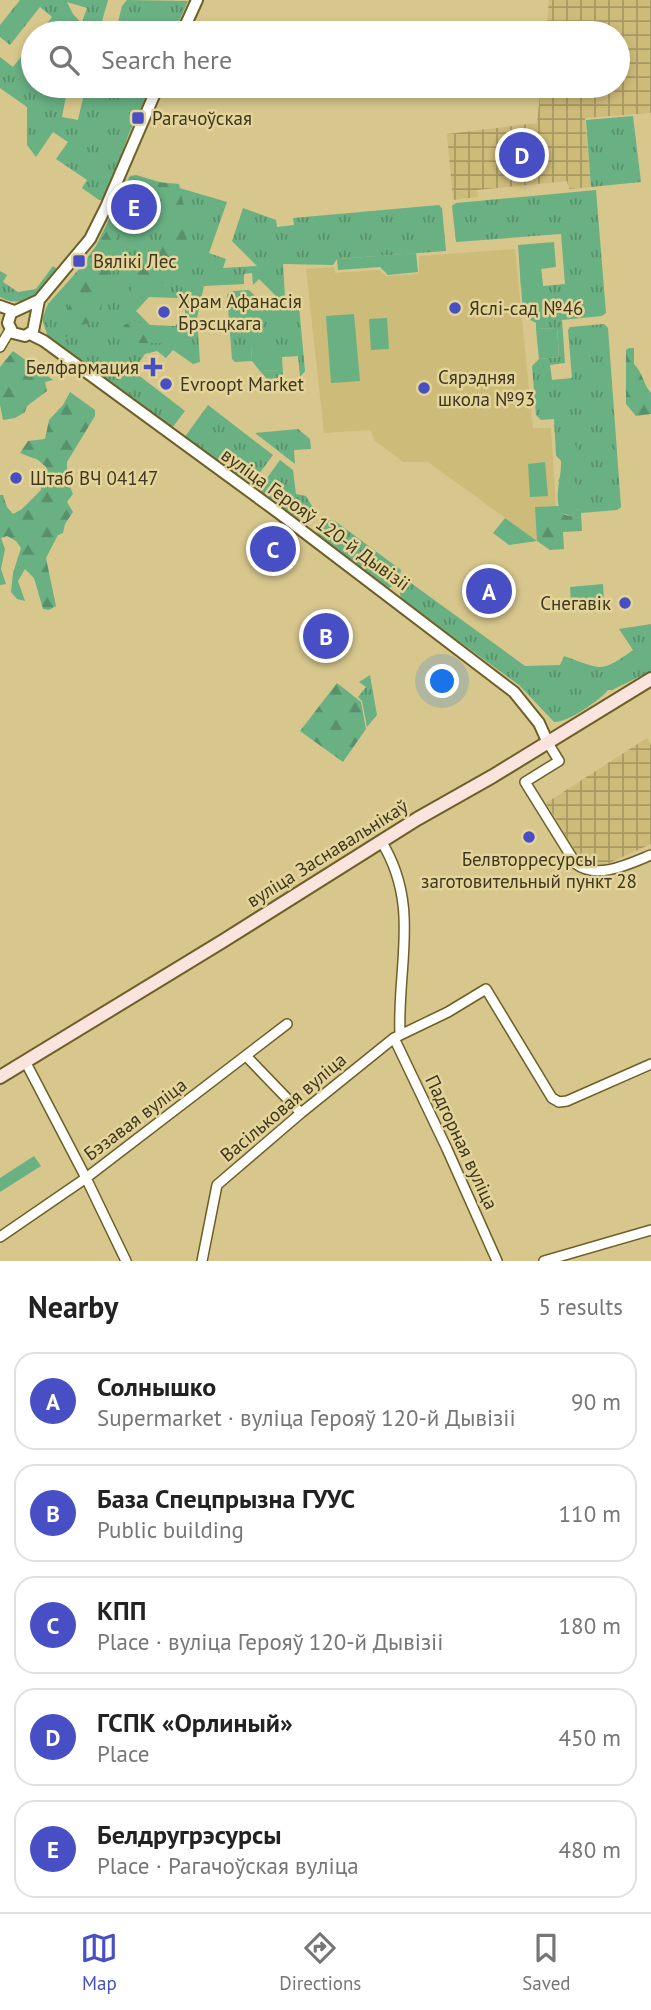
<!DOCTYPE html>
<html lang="en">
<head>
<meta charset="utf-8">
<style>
	body { margin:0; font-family:"PT Sans",sans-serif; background:#f2f2f2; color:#222 }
	.you { position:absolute; left:443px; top:682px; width:24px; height:24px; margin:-18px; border:5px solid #fff; border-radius:50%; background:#1a73e8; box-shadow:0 0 0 10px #1a73e833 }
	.badge { display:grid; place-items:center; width:46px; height:46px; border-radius:50%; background:#484fc5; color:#fff; font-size:23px; font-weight:700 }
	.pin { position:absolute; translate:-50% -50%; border:4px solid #fff; box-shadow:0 2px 7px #0006 }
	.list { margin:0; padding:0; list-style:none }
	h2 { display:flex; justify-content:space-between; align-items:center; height:91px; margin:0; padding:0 28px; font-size:30px }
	h2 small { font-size:23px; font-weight:400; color:#767676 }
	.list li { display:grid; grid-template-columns:46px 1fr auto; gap:21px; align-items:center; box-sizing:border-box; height:98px; margin:0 14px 14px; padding:0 14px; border:2px solid #e0e0e0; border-radius:21px }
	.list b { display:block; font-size:26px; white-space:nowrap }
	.list p { margin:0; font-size:23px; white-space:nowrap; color:#767676 }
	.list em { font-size:23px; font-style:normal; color:#767676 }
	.icon { flex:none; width:38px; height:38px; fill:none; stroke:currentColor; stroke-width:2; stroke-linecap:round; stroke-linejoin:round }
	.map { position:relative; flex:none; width:651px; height:1261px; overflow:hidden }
	.search { position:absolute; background:#fff; box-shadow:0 4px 10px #0003; left:21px; right:21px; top:21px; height:77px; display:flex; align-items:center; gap:18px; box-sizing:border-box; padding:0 24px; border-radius:38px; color:#767676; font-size:26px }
	.sheet { height:651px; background:#fff }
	nav { display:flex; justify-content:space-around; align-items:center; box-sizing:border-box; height:98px; border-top:2px solid #e0e0e0; background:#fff; font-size:19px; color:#767676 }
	nav a { display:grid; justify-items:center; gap:4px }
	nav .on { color:#484fc5 }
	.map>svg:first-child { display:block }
	.built { fill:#cdbb79 }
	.industrial { fill:url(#industrial-grid) }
	.grass { fill:url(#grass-tufts); fill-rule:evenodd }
	.forest { fill:url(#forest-firs) }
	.park { fill:#69b083 }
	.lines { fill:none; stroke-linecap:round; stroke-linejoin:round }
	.minor-casing { stroke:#6e5f27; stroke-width:12 }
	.tertiary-casing { stroke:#6e5f27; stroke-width:14 }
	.secondary-casing { stroke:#6e5f27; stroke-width:16 }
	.minor { stroke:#fff; stroke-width:9 }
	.tertiary { stroke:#fff; stroke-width:10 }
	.secondary { stroke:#fce4de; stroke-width:12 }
	.poi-dot { fill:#484fc5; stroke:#e4d49a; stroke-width:2.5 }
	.labels { text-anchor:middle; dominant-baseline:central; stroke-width:5; stroke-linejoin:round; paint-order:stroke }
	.poi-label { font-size:19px; fill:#3e3820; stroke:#e4d49a; text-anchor:start }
	.street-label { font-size:19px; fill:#3e3820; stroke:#e4d49a }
</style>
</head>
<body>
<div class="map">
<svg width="651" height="1261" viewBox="0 0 651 1261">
	<defs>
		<pattern id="industrial-grid" width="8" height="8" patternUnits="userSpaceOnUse" patternTransform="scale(1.75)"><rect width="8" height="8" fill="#cdbb79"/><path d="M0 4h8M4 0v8" fill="none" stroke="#a89963"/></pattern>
		<pattern id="grass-tufts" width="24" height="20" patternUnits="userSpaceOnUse" patternTransform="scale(1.75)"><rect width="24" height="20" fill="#69b083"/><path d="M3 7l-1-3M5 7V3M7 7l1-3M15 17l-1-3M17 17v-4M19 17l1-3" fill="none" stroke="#58906b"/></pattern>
		<pattern id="forest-firs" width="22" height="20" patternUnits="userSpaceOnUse" patternTransform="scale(1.75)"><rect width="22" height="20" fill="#69b083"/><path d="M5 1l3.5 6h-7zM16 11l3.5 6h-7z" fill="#58906b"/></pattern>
	</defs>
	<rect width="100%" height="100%" fill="#d7c78d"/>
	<path class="built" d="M515 249 533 428H551L558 539 537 541 428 462H403L374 440 371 430 324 433 306 269 334 267 335 273 379 270 386 276 419 274V256Z"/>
	<path class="industrial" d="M549 0H651V113L585 118 591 187 569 189 567 181 477 190 478 197 453 200 447 134 537 123 541 86H618V33H546Z
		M647 738 651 745V844L600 867 583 863 546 803Z"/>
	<path class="grass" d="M20 0H108L101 25 116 30 122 6 127 0 188 1 174 33H95L82 22 87 8 67 2 73 14 91 33H40L52 17 40 7 10 45 0 37V25Z
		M33 42V86H71L67 91 62 117 78 120 83 98 92 86 146 87 147 95 128 136 105 200H99L82 188 87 180 56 159 68 142 53 132 36 157 27 145V107L0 88V57L13 67Z
		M633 116 641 182 591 187 586 120Z
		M136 175 227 202 209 253 226 259 223 268 257 266 232 241 243 208 276 220 277 227 294 225 293 218 439 205 442 208 446 251 337 259 333 265 283 264 285 297 278 298 259 279 253 285 252 273 244 274V284L204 286 197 318 200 362 193 364 173 350 166 358 157 351 145 354 133 371 185 411 169 432 48 337 42 319 48 304 81 267 96 246 130 176ZM149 297 178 298 185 309V316L175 326 150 325 136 311Z
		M596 190 606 313 602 316 562 320 565 363 550 365 552 380 572 378 568 330 570 327 604 324 608 328 621 507 617 510 581 513 578 509 560 511 558 506 579 504 558 481 572 460 558 458 556 455 554 419 541 420 536 415 532 366 539 359 559 357 557 328 536 329V323L523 316 520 270 541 268 543 286 565 284 561 234 456 242 452 206 456 203Z
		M53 266 59 270C43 287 26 312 0 297V271L7 275 3 282 18 292 36 289Z
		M249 290 268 308 299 306 305 371 300 377 298 356 282 357 283 374 281 378 267 379 260 371 280 370 251 346 252 361 235 362 232 359 227 295 231 291Z
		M208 405 273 455 250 486 184 438Z
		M298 429 310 439 311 449 294 450 295 464 255 433Z
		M280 460 293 470 296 494 306 496 315 511 308 525 257 492Z
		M326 520 335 521 401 570C400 579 394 587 386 589L317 539V533Z
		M407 583H411L525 666 560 665 564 656C601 669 600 674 633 650L619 629 651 624V671L612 690H608C599 701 567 723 554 722L519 685 401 599 400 593Z
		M370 675 377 715 367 727 362 701 358 697 366 687 359 682Z"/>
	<path class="forest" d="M132 176 134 192 120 216 99 320 78 326 75 336 60 337 62 322 69 307 73 281 106 232Z
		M156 182 179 184C188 224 196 252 163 283H150L144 299 128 306 139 248 171 245 170 218Z
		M136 320 149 329 163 333 166 343H121L124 325Z
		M629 348H634V364C643 373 643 384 651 393V414L636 416 626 404V350Z
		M13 351 53 380 45 382 47 391 27 406 25 412 15 418 3 420 0 405V367Z
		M70 392 95 410V416L67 462V479L73 494 67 502 73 512 65 524 63 533 58 535 46 558 56 606 49 610 43 609 34 578 25 569 18 581 25 601 17 599 11 592 13 573 21 548 16 541 7 536 1 538 5 549 1 569 6 584 0 585V495H3L7 507 13 514 22 509 41 490 40 478 47 472 46 467 38 460 20 453 28 441 45 439 49 420 63 405Z
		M558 506C560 513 565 517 573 515L578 509 581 513 582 531 563 532 564 549 550 550 537 541 535 507Z
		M337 683 361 702 366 729 343 762 300 731Z"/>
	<path class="park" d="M554 242 556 267 541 269 543 286 521 288 518 245Z
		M416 253 418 272 388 275 380 267 338 270 337 259Z
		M354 314 360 381 331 383 326 316Z
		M387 318 389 349 371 350 369 319Z
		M557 328 559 357 539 359 536 329Z
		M278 344 280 370 260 371 252 361 251 346Z
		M565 439 575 444 577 450C576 454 573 457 572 461 568 477 592 503 571 516L561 513C553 495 562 478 561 461 553 453 554 443 565 439Z
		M545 462 548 496 530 497 528 464Z
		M505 518 537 541 509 545 493 533Z
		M603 584 604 601 571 603 570 587Z
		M34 1156 41 1166 0 1192V1178Z"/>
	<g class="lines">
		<defs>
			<path id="minor" d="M0 347 10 330
				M548 743 559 761 525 782 576 864C597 880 629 864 651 855
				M381 841C421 905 397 965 400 1034
				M394 1038 447 1149 497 1261
				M247 1057 301 1113
				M25 1061 86 1178 126 1261
				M0 1237 86 1178 287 1024
				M202 1261 217 1185 301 1113 394 1038 448 1012 486 989 552 1098 559 1102 567 1101 651 1064
				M544 1261 651 1230"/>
			<path id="tertiary" d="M182 33 197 0
				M39 300 33 331 25 336 13 333 8 323 11 313 39 300 90 239 106 207 158 86
				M0 306 14 311
				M30 334 44 341 279 513 514 692 539 723 548 743"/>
			<path id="secondary" d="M0 1077 223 941 417 819 493 776 651 679"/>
		</defs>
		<use href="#minor" class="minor-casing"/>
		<use href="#tertiary" class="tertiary-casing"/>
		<use href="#secondary" class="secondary-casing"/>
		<use href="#minor" class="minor"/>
		<use href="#tertiary" class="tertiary"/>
		<use href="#secondary" class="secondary"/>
	</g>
	<g class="poi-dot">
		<rect x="131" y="111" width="14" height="14" rx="3.5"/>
		<rect x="72" y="254" width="14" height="14" rx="3.5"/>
		<circle cx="455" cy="308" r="7"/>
		<circle cx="164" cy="312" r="7"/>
		<path d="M149.5 356.5h7v7h7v7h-7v7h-7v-7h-7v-7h7z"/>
		<circle cx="166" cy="384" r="7"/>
		<circle cx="424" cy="388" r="7"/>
		<circle cx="16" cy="478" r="7"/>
		<circle cx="625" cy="603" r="7"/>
		<circle cx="529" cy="837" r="7"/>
	</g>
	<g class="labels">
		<g class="poi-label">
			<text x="152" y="118">Рагачоўская</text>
			<text x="93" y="261">Вялікі Лес</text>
			<text x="178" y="301">Храм Афанасія<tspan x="178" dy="22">Брэсцкага</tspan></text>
			<text x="469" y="308">Яслі-сад №46</text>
			<text x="139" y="367" text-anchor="end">Белфармация</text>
			<text x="438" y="377">Сярэдняя<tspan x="438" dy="22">школа №93</tspan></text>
			<text x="180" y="384">Evroopt Market</text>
			<text x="30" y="478">Штаб ВЧ 04147</text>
			<text x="611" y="603" text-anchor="end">Снегавік</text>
			<text x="529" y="859" text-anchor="middle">Белвторресурсы<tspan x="529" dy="22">заготовительный пункт 28</tspan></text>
		</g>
		<g class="street-label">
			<text transform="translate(316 519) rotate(36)">вуліца Герояў 120-й Дывізіі</text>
			<text transform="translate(327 853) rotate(-32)">вуліца Заснавальнікаў</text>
			<text transform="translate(283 1107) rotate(-40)">Васільковая вуліца</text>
			<text transform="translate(135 1119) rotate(-37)">Бэзавая вуліца</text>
			<text transform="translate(462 1142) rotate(65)">Падгорная вуліца</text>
		</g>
	</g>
</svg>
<div class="you"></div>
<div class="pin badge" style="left:489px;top:591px">A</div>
<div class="pin badge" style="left:326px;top:636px">B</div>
<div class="pin badge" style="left:273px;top:549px">C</div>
<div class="pin badge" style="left:522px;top:155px">D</div>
<div class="pin badge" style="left:134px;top:207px">E</div>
<div class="search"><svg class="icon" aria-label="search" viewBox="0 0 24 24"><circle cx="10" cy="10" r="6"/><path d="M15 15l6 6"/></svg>Search here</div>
</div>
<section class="sheet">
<h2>Nearby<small>5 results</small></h2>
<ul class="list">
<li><span class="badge">A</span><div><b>Солнышко</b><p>Supermarket · вуліца Герояў 120-й Дывізіі</p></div><em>90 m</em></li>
<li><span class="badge">B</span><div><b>База Спецпрызна ГУУС</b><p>Public building</p></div><em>110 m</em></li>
<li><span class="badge">C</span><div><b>КПП</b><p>Place · вуліца Герояў 120-й Дывізіі</p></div><em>180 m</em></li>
<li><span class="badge">D</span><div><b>ГСПК «Орлиный»</b><p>Place</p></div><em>450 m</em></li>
<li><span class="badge">E</span><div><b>Белдругрэсурсы</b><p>Place · Рагачоўская вуліца</p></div><em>480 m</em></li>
</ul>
</section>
<nav>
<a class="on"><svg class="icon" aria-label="map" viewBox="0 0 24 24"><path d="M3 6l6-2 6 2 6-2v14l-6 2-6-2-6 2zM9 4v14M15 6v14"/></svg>Map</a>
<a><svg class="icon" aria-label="directions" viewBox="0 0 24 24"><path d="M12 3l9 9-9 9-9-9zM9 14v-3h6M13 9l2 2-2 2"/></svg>Directions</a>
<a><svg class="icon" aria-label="saved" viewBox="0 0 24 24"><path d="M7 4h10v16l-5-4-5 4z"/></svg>Saved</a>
</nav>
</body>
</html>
